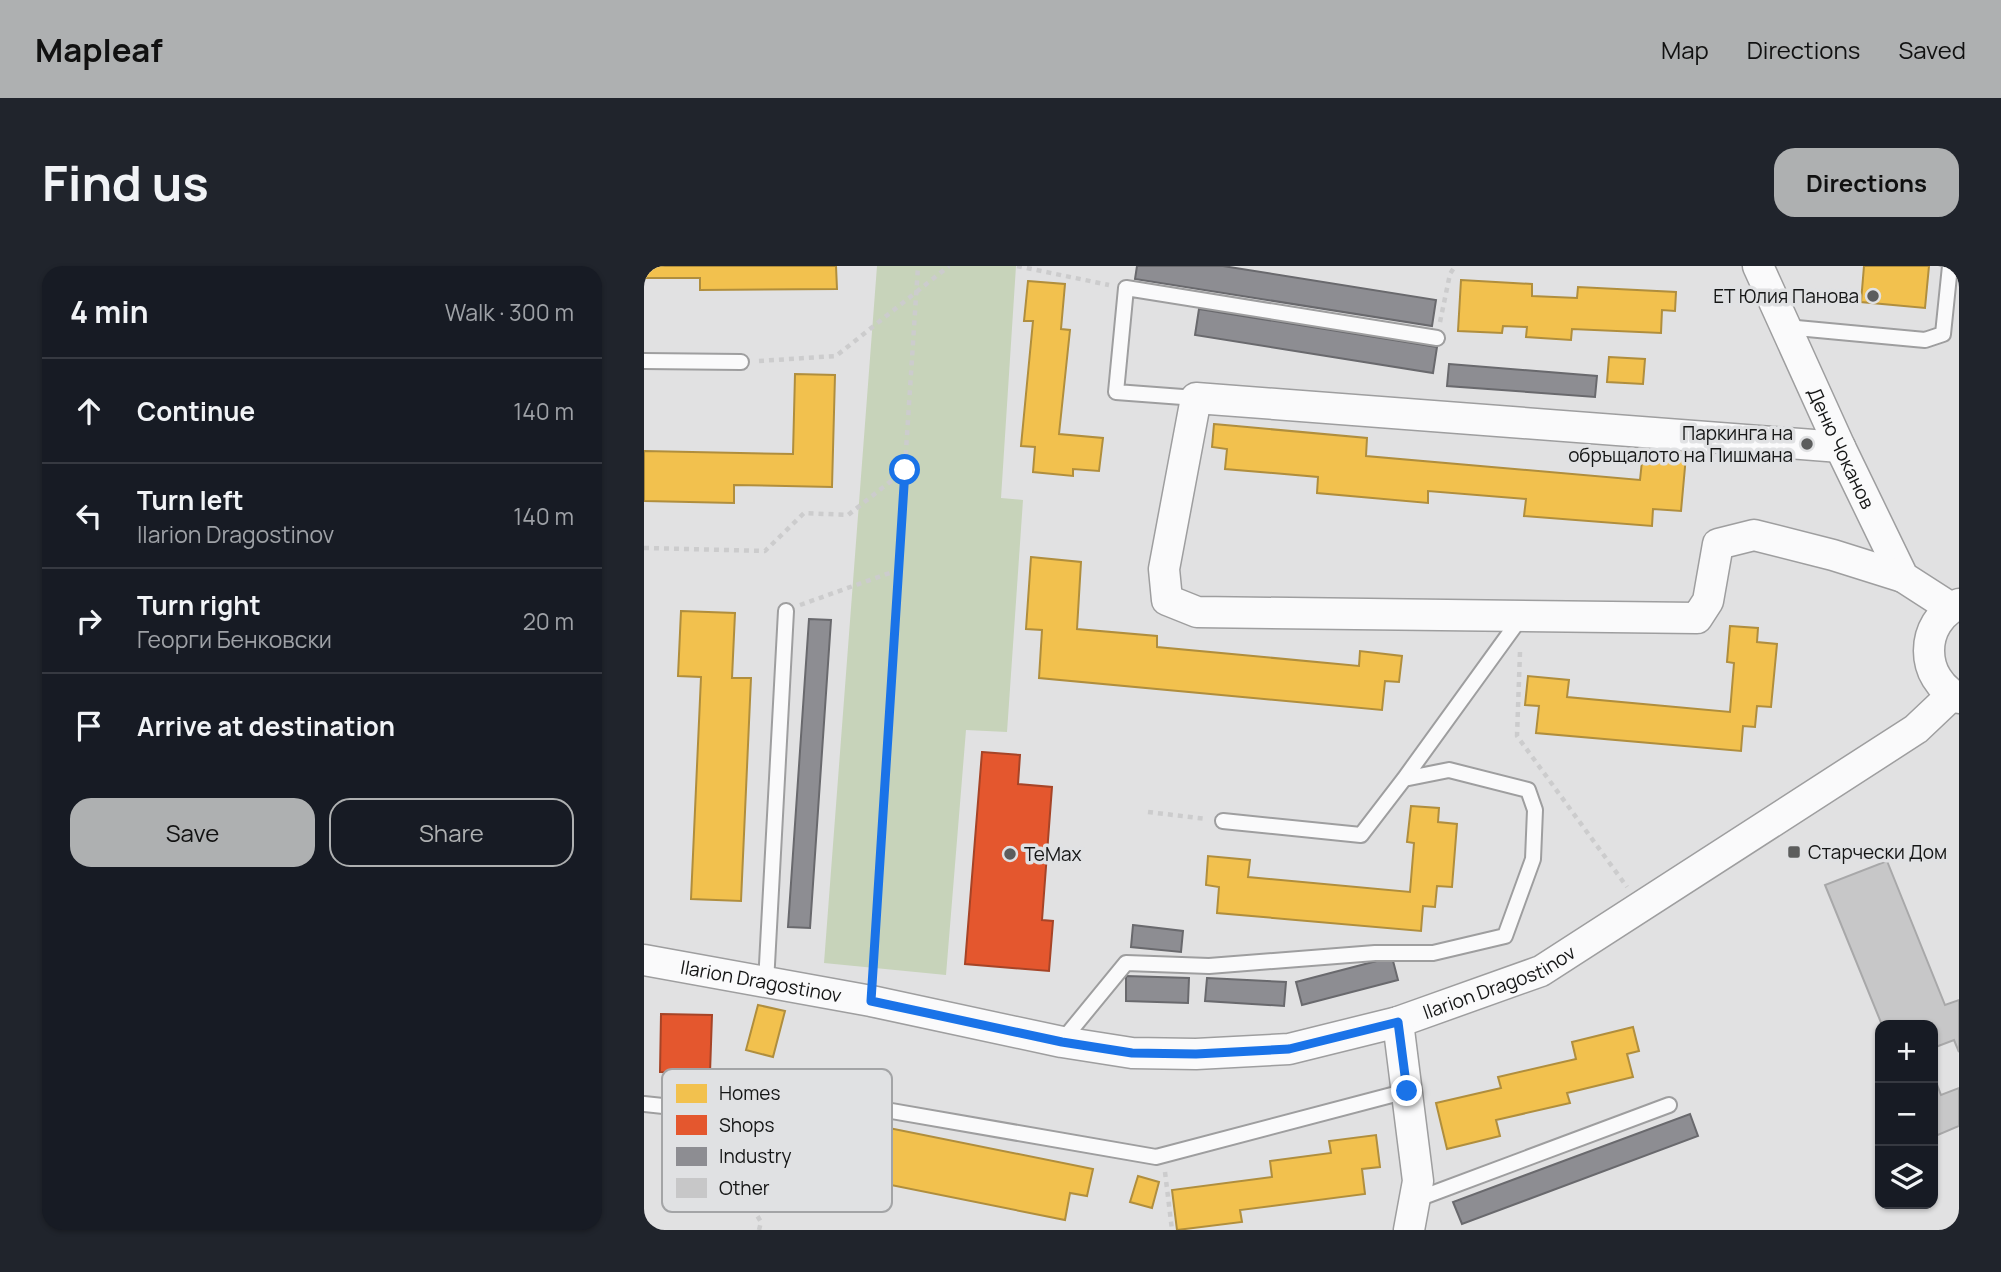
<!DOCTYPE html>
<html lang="en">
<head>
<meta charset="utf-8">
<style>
	body { margin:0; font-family:Manrope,sans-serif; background:#20242c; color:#f1f3f6 }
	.controls { position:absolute; right:21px; bottom:21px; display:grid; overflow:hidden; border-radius:14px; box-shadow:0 2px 5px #0004 }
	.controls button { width:63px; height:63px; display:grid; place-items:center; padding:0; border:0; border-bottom:2px solid #363941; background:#171b24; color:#f1f3f6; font:35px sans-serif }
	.stop { position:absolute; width:21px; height:21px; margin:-16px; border:5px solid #1a73e8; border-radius:50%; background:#fff }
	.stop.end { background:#1a73e8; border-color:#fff; box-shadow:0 2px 7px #0008 }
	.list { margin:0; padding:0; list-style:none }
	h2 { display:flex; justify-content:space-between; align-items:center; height:91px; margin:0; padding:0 28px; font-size:30px }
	h2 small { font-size:23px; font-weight:400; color:#9ea1a6 }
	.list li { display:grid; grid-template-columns:46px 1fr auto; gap:21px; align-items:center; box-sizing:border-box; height:105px; padding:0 28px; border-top:2px solid #363941 }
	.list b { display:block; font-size:26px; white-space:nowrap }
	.list p { margin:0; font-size:23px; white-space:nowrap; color:#9ea1a6 }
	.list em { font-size:23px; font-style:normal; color:#9ea1a6 }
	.actions { display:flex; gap:14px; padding:21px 28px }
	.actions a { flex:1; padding:16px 0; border:2px solid #aeb0b1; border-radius:21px; text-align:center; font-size:24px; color:#aeb0b1 }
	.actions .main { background:#aeb0b1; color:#111 }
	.icon { flex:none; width:38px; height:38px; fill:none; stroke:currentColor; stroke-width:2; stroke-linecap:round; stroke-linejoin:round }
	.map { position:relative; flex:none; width:1315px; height:964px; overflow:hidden; border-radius:21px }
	header { display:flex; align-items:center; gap:42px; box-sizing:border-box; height:98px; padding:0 35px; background:#aeb0b1; color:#111 }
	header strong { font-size:33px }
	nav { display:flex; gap:38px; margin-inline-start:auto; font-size:24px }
	.intro { display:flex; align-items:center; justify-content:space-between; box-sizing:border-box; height:168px; padding:0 42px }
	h1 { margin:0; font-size:49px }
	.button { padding:18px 32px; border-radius:21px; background:#aeb0b1; color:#111; font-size:24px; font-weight:700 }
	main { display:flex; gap:42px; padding:0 42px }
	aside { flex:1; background:#171b24; border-radius:21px; box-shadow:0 2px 5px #0004 }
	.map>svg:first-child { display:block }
	.green { fill:#c7d3ba }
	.homes { fill:#f2c14e; stroke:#b08e3d; stroke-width:2 }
	.shops { fill:#e4572e; stroke:#a64427; stroke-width:2 }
	.industry { fill:#8d8d92; stroke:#69696d; stroke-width:2 }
	.building { fill:#c7c7c8; stroke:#a8a8a9; stroke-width:2 }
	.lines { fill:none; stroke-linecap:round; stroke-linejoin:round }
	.lane-casing { stroke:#9e9e9f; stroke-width:18 }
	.street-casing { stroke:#9e9e9f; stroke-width:33 }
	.path { stroke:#cccccd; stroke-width:4.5; stroke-dasharray:5 5; stroke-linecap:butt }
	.lane { stroke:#fafafb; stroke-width:14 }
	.street { stroke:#fafafb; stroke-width:30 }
	.route { stroke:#1a73e8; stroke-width:9 }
	.poi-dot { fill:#5c5d5d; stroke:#e0e1e3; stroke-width:2.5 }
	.labels { text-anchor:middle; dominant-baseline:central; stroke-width:7; stroke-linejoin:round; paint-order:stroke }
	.poi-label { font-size:19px; fill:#151616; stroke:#e0e1e3; text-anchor:end }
	.street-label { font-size:19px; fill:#151616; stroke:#e0e1e3 }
	.key { fill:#e0e1e3; stroke:#a3a4a6; stroke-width:2 }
	.key-label { font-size:19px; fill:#151616 }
</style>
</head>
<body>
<header>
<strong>Mapleaf</strong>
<nav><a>Map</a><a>Directions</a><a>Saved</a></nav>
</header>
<div class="intro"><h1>Find us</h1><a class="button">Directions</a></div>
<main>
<aside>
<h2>4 min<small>Walk · 300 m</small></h2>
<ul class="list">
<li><svg class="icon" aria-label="ahead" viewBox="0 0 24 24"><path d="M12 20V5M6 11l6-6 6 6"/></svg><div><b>Continue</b></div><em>140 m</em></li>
<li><svg class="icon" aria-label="left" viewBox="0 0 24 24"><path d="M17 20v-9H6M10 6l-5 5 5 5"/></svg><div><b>Turn left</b><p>Ilarion Dragostinov</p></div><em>140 m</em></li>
<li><svg class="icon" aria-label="right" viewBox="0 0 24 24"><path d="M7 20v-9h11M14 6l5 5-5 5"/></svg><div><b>Turn right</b><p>Георги Бенковски</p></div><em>20 m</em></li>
<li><svg class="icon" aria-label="arrive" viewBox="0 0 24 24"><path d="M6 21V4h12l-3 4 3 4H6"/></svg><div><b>Arrive at destination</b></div></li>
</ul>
<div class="actions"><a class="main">Save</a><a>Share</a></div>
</aside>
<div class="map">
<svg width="1315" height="964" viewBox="0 0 1315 964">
	<rect width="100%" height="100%" fill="#e1e1e2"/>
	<path class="green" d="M233 0H372L357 232 379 234 363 466 322 464 302 709 180 697Z"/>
	<path class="homes" d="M0 0H192L193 23 56 24V12H0Z
		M1220 0H1285L1281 42 1217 36Z
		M817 14 888 18V30L933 32 934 21 1032 26 1031 45 1018 44 1017 67 928 63 927 74 882 71 883 61 859 60 858 67 814 65Z
		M384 15 421 18 417 63 426 64 415 168 459 172 455 205 429 203V210L389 206 391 181 377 180 389 55H380Z
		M965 91 1001 93 999 118 963 116Z
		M151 108 191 109 188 221 90 219V237L0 235V185L149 188Z
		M570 158 723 172 722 190 996 214 1000 176 1043 179 1037 245 1009 243 1008 260 880 250 882 233 784 225V237L673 227 674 211 581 203 583 183 568 181Z
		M387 291 437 296 433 363 513 370V381L715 400 716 385 758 390 755 416 741 415 738 444 395 412 398 364 382 363Z
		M37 345 91 347 88 412H107L97 635 47 633 57 411 34 410Z
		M1086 360 1114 362 1113 376 1133 378 1127 441 1113 440 1111 461 1099 460 1097 485 892 467 895 440 881 439 884 410 925 414 923 431 1086 446 1090 397 1083 396Z
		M767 540 795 542 794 556 813 558 808 621 793 620 791 641 779 640 777 665 573 647 575 621 562 619 564 590 606 594 604 611 766 626 770 577 763 576Z
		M114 739 141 745 129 791 102 784Z
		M989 761 995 785 983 788 989 811 923 827 926 837 852 854 856 870 803 883 792 837 857 822 854 811 932 793 928 776Z
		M225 858 449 903 443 930 426 927 421 954 222 914 227 888 219 886Z
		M732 869 736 901 718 903 721 928 596 944 598 956 533 964 528 924 628 911 626 895 687 887 685 875Z
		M494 910 515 916 508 942 486 936Z"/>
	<path class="shops" d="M338 486 376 489 374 518 408 521 398 654 409 655 405 705 321 698Z
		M17 748 68 749 66 807 16 806Z"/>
	<path class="industry" d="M493 0H579L792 34 788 60 491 13Z
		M555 43 793 81 789 107 551 69Z
		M805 98 953 110 951 131 803 120Z
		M165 353 187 354 166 662 144 661Z
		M489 659 539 665 537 686 487 681Z
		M748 691 754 714 658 739 652 716Z
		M482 710 545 712 544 737 482 735Z
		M563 712 642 716 640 740 561 735Z
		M1046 848 1054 870 818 958 809 936Z"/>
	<path class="building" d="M1243 595 1301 739 1315 734V786L1310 774 1289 782V759H1238L1181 619Z
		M1289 808 1297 829 1315 822V860L1289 871Z"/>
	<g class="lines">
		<defs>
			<path id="lane" d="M1142 61 1281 74 1299 68 1306 0
				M0 95 97 96
				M552 132 472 126 482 22 793 72
				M579 555 717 569 760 513 878 350
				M122 717 142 345
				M418 775 482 697 565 700 731 687H789L861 670 889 593 891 544 884 524 805 504 760 513
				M0 838 47 843 213 839 512 891 763 825
				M771 934 1025 839"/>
			<g id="street">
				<path id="s1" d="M1114 0 1196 181 1259 311 1307 342"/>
				<path d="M1196 181 552 132 520 303 523 334 553 346 1053 352 1064 335 1074 278 1110 269 1189 289 1259 311"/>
				<path d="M1315 338C1275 356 1275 413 1315 432"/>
				<path id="s2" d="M0 694 227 735 418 776 488 787 552 788 645 783 754 756 897 705 1272 463 1308 429"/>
				<path d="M754 756 774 915 765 964"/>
			</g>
		</defs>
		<use href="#lane" class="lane-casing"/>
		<use href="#street" class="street-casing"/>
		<path class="path" d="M373 0 465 19
			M796 56 806 8 811 0
			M115 95 192 90 305 0
			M0 282 121 285 160 247 204 249 261 204
			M156 339 254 304
			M876 386 873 470 983 621
			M504 546 563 553
			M228 708 274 0
			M90 858 86 904 117 956 115 964
			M521 906 528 964"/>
		<use href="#lane" class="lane"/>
		<use href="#street" class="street"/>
	</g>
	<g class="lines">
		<path class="route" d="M261 204 227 735 418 776 488 787 552 788 645 783 754 756 763 825"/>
	</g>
	<g class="poi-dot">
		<circle cx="1229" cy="30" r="7"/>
		<circle cx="1163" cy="178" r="7"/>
		<rect x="1143" y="579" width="14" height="14" rx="3.5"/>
		<circle cx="366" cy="588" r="7"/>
	</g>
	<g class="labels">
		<g class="poi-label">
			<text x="1215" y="30">ЕТ Юлия Панова</text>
			<text x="1149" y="167">Паркинга на<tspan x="1149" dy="22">обръщалото на Пишмана</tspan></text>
			<text x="1164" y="586" text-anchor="start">Старчески Дом</text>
			<text x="380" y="588" text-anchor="start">TeMax</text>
		</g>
		<g class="street-label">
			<text stroke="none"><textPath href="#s1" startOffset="200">Деню Чоканов</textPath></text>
			<text stroke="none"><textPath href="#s2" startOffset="875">Ilarion Dragostinov</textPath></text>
			<text stroke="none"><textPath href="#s2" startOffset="119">Ilarion Dragostinov</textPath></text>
		</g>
	</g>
	<rect x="18" y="803" width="230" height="143" rx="10" class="key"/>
	<rect x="32" y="818" width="31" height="19" fill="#f2c14e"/>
	<rect x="32" y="849" width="31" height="20" fill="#e4572e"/>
	<rect x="32" y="881" width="31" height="19" fill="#8d8d92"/>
	<rect x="32" y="912" width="31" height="20" fill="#c7c7c8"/>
	<g class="key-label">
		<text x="75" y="834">Homes</text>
		<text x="75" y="866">Shops</text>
		<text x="75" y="897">Industry</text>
		<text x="75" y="929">Other</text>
	</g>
</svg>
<div class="controls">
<button>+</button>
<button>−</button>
<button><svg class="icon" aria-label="layers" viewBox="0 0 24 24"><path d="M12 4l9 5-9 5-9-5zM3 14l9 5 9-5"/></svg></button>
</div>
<div class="stop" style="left:261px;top:204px"></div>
<div class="stop end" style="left:763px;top:825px"></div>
</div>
</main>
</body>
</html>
